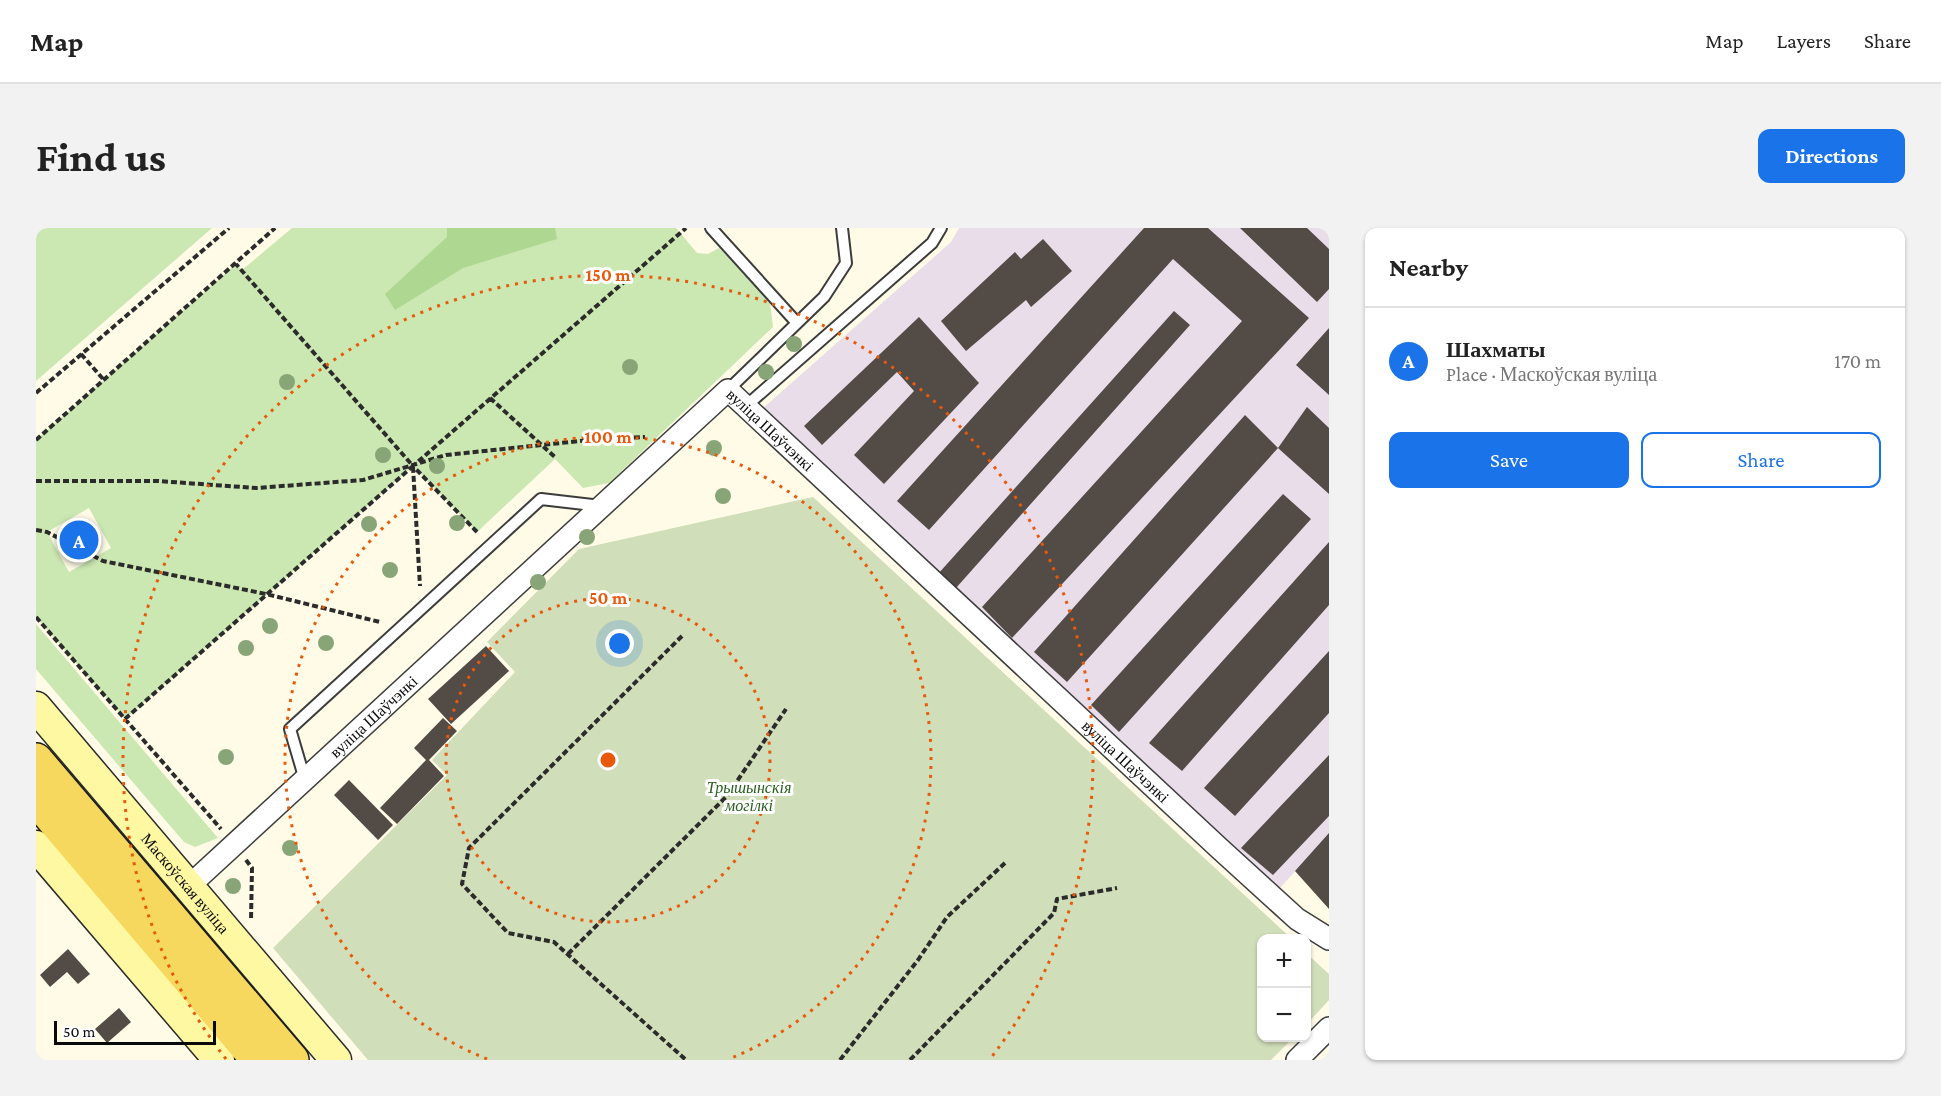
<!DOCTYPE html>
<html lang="en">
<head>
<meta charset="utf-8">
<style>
	body { margin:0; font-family:"Crimson Pro",serif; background:#f2f2f2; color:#222 }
	.controls { position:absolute; right:18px; bottom:18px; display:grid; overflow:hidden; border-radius:12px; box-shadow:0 2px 4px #0004 }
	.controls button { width:54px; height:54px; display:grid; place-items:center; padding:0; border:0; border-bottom:2px solid #e0e0e0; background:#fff; color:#222; font:30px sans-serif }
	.scale { position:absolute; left:18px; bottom:15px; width:162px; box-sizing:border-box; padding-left:6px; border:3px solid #090909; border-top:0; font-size:16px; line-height:21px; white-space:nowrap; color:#090909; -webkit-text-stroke:4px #fff; paint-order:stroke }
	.you { position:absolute; left:584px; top:416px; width:21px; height:21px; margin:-15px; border:4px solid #fff; border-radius:50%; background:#1a73e8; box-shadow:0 0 0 9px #1a73e833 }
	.badge { display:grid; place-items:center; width:39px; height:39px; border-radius:50%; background:#1a73e8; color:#fff; font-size:20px; font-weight:700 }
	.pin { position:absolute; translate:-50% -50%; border:3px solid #fff; box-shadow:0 2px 6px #0006 }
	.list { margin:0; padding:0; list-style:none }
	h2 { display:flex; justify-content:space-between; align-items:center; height:78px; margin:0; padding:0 24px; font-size:26px }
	h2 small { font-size:20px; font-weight:400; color:#767676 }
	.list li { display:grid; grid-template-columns:39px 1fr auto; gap:18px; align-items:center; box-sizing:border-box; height:108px; padding:0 24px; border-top:2px solid #e0e0e0 }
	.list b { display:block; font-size:22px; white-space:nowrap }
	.list p { margin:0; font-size:20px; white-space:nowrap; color:#767676 }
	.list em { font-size:20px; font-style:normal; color:#767676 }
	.actions { display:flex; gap:12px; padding:18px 24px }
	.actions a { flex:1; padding:14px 0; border:2px solid #1a73e8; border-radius:12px; text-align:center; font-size:21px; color:#1a73e8 }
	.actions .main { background:#1a73e8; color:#fff }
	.map { position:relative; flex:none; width:1293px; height:832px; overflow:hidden; border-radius:12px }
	header { display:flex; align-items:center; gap:36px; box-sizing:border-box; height:84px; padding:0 30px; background:#fff; border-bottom:2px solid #e0e0e0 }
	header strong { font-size:28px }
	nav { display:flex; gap:33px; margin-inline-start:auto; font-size:21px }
	.intro { display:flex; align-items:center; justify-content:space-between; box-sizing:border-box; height:144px; padding:0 36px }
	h1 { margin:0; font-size:42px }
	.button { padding:15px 27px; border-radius:12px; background:#1a73e8; color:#fff; font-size:21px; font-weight:700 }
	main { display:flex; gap:36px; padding:0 36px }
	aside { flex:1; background:#fff; border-radius:12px; box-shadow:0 2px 4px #0004 }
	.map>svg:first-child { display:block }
	.industrial { fill:#e8dde9 }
	.green { fill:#cbe7b2; fill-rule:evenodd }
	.forest { fill:#aed792 }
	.cemetery { fill:#d1deba }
	.building { fill:#524b46 }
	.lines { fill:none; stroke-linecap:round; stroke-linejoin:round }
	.lane-casing { stroke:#3c3c3c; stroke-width:14 }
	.street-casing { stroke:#3c3c3c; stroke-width:24 }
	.secondary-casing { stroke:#2b2b2b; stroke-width:33 }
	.primary-casing { stroke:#1a1a1a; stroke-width:36 }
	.path { stroke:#2b2b2b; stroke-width:4; stroke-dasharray:6 3; stroke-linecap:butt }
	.lane { stroke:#fff; stroke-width:10 }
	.street { stroke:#fff; stroke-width:21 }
	.secondary { stroke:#fef8a2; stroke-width:30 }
	.primary { stroke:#f7d85e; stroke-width:33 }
	.tree { fill:#88a577 }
	.ring { fill:none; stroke:#e8590c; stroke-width:3; stroke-dasharray:3 6 }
	.labels { text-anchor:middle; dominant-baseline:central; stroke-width:6; stroke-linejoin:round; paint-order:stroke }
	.street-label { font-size:16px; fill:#090909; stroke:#fff }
	.park-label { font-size:16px; font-style:italic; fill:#275e1c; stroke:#fff }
	.centre { fill:#e8590c; stroke:#fff; stroke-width:3 }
	.ring-label { font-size:18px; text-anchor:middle; font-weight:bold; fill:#e8590c; stroke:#fff; stroke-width:6; stroke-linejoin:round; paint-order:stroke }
</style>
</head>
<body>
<header>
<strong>Map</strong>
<nav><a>Map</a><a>Layers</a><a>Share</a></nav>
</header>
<div class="intro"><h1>Find us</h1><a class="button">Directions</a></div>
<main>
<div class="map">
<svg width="1293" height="832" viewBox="0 0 1293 832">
	<rect width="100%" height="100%" fill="#fffbe6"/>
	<path class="industrial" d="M923 0H1293V606L1243 661 726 181 915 14Z"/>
	<path class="green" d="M0 0H176L0 153Z
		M256 0H640L661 25 672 26 683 20 734 74 737 99 573 255 547 260 519 231 441 304 377 238 89 491 0 389V212L200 36 206 42ZM53 280 75 320 33 344 11 304Z
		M0 396 182 610 159 619 148 614 0 441Z"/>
	<path class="forest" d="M411 0H519L521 11 427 40 359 82 349 66 411 9Z"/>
	<path class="cemetery" d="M777 269 1255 710H1226V810H1257L1235 832H332L237 720 411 547 396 532 479 444 451 414 543 321Z
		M1270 725 1293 746V772L1271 796Z"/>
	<path class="building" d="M1108 0H1172L1273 90 976 410 946 379 1206 93 1137 31 893 302 861 273Z
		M1204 0H1271L1293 21V61L1281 74Z
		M1007 11 1036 43 995 79 990 72 930 123 905 93 979 24 985 31Z
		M1138 83 1154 97 920 360 902 346Z
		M883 89 943 155 848 256 818 227 878 163 861 144 786 217 768 198Z
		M1293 100V167L1260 137Z
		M1271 179 1293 200V266L1242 220Z
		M1209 187 1242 220 1031 454 998 424Z
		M1247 266 1275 291 1083 504 1055 477Z
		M1293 314V377L1146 543 1113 515Z
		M450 418 473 443 415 496 392 471Z
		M1293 423V485L1199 588 1168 560Z
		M407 490 421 503 393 532 408 548 361 596 344 580 390 532 378 520Z
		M1293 527V588L1237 647 1205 620Z
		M313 552 357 597 342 612 298 567Z
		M1293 605V681L1259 643Z
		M32 721 54 746 42 756 31 744 14 759 4 747Z
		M83 780 95 794 71 815 59 801Z"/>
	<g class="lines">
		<defs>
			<path id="lane" d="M675 0 761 95
				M692 162 788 69 810 35 806 0
				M710 178 896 15 905 0
				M269 552 254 501 505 271 565 278"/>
			<g id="street">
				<path id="s1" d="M152 659 692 162 1183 620 1261 691 1293 711"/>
				<path d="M1261 832 1293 800"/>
			</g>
			<g id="secondary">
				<path id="s2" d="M0 479 300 832"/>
				<path d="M0 618 183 832"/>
			</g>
			<path id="primary" d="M0 532 256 832
				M0 571 222 832"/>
		</defs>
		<use href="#lane" class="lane-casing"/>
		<use href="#street" class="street-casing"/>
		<use href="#secondary" class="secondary-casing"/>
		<use href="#primary" class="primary-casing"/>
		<path class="path" d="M45 126 68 152
			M0 165 193 0
			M454 170 520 230
			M0 212 239 0
			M377 239 384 358
			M0 253H122L220 260 327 252 410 227 563 211 609 209
			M0 302 11 304 67 333 230 366 344 394
			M441 304 377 238 650 0
			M0 389 185 601
			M646 408 433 620 426 656 472 705 518 714 650 832
			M89 491 377 238 200 36
			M210 632 216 640 215 692
			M532 726 691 568 750 481
			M804 832 882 732 911 689 969 635
			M874 832 1018 685 1021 671 1081 660"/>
		<use href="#lane" class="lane"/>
		<use href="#street" class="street"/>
		<use href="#secondary" class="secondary"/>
		<use href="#primary" class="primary"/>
	</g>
	<g class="tree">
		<circle cx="758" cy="116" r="8"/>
		<circle cx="594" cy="139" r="8"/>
		<circle cx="730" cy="144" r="8"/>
		<circle cx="251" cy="154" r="8"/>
		<circle cx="678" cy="220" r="8"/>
		<circle cx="347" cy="227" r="8"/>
		<circle cx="401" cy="238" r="8"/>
		<circle cx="687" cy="268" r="8"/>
		<circle cx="421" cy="295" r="8"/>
		<circle cx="333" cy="296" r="8"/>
		<circle cx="551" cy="309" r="8"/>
		<circle cx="354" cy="342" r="8"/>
		<circle cx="502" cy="354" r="8"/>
		<circle cx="234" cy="398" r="8"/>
		<circle cx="290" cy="415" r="8"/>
		<circle cx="210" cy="420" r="8"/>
		<circle cx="190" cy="529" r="8"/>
		<circle cx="254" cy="620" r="8"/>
		<circle cx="197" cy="658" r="8"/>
	</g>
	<g class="ring">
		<circle cx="572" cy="532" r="162"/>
		<path d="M451 831A323 323 0 1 1 693 831"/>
		<path d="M190 831A485 485 0 1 1 954 831"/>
	</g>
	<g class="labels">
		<g class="street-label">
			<text stroke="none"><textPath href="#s1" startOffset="792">вуліца Шаўчэнкі</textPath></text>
			<text stroke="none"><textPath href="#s1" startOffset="252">вуліца Шаўчэнкі</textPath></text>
			<text stroke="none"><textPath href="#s1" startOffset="1278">вуліца Шаўчэнкі</textPath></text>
			<text stroke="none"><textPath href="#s2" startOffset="231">Маскоўская вуліца</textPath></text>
		</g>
		<g class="park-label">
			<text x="713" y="559">Трышынскія<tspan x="713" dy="18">могілкі</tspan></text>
		</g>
	</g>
	<circle cx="572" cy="532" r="9" class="centre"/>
	<g class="ring-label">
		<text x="572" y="53">150 m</text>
		<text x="572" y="215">100 m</text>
		<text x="572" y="376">50 m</text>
	</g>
</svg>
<div class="controls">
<button>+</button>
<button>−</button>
</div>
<div class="scale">50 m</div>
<div class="you"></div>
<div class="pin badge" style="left:43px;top:312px">A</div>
</div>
<aside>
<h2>Nearby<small></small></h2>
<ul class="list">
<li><span class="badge">A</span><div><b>Шахматы</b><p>Place · Маскоўская вуліца</p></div><em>170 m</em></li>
</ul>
<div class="actions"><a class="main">Save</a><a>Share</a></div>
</aside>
</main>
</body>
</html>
